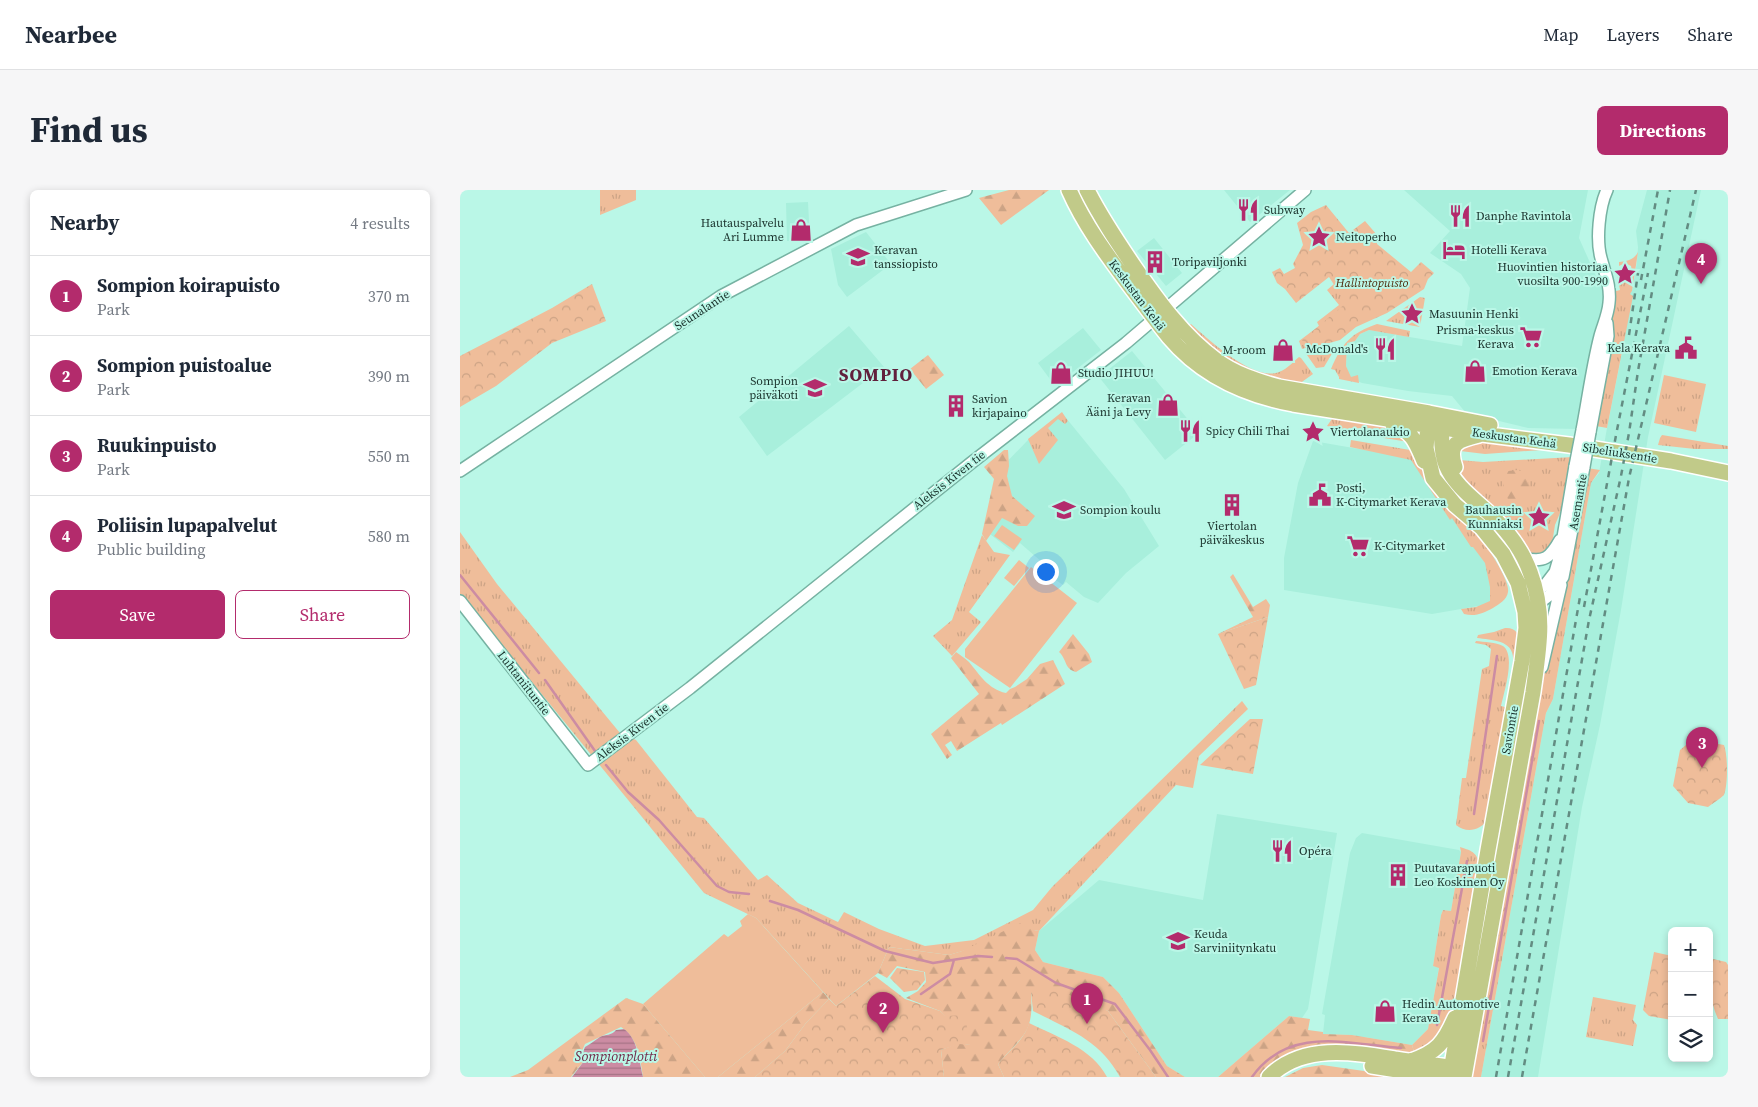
<!DOCTYPE html>
<html lang="en">
<head>
<meta charset="utf-8">
<style>
	body { margin:0; font-family:"Source Serif 4",serif; background:#f6f6f7; color:#1f2937 }
	.controls { position:absolute; right:15px; bottom:15px; display:grid; overflow:hidden; border-radius:8px; box-shadow:0 2px 8px #0003 }
	.controls button { width:45px; height:45px; display:grid; place-items:center; padding:0; border:0; border-bottom:1px solid #e0e1e3; background:#fff; color:#1f2937; font:25px sans-serif }
	.you { position:absolute; left:585px; top:381px; width:18px; height:18px; margin:-12px; border:4px solid #fff; border-radius:50%; background:#1a73e8; box-shadow:0 0 0 8px #1a73e833 }
	.badge { display:grid; place-items:center; width:32px; height:32px; border-radius:50%; background:#b32b6c; color:#fff; font-size:16px; font-weight:700 }
	.pin { position:absolute; translate:-50% -41px; filter:drop-shadow(0 1px 2px #0008) }
	.pin::after { content:''; position:absolute; top:26px; width:18px; height:15px; background:inherit; clip-path:polygon(0 0,100% 0,50% 100%) }
	.list { margin:0; padding:0; list-style:none }
	h2 { display:flex; justify-content:space-between; align-items:center; height:65px; margin:0; padding:0 20px; font-size:21px }
	h2 small { font-size:16px; font-weight:400; color:#747a83 }
	.list li { display:grid; grid-template-columns:32px 1fr auto; gap:15px; align-items:center; box-sizing:border-box; height:80px; padding:0 20px; border-top:1px solid #e0e1e3 }
	.list b { display:block; font-size:19px; white-space:nowrap }
	.list p { margin:0; font-size:16px; white-space:nowrap; color:#747a83 }
	.list em { font-size:16px; font-style:normal; color:#747a83 }
	.actions { display:flex; gap:10px; padding:15px 20px }
	.actions a { flex:1; padding:11px 0; border:1px solid #b32b6c; border-radius:8px; text-align:center; font-size:18px; color:#b32b6c }
	.actions .main { background:#b32b6c; color:#fff }
	.icon { flex:none; width:28px; height:28px; fill:none; stroke:currentColor; stroke-width:2; stroke-linecap:round; stroke-linejoin:round }
	.map { position:relative; flex:none; width:1268px; height:887px; overflow:hidden; border-radius:8px }
	header { display:flex; align-items:center; gap:30px; box-sizing:border-box; height:70px; padding:0 25px; background:#fff; border-bottom:1px solid #e0e1e3 }
	header strong { font-size:24px }
	nav { display:flex; gap:28px; margin-inline-start:auto; font-size:18px }
	.intro { display:flex; align-items:center; justify-content:space-between; box-sizing:border-box; height:120px; padding:0 30px }
	h1 { margin:0; font-size:35px }
	.button { padding:12px 22px; border-radius:8px; background:#b32b6c; color:#fff; font-size:18px; font-weight:700 }
	main { display:flex; gap:30px; padding:0 30px }
	aside { flex:1; background:#fff; border-radius:8px; box-shadow:0 2px 8px #0003 }
	.map>svg:first-child { display:block }
	.built { fill:#a8efdc }
	.grass { fill:url(#grass-tufts) }
	.forest { fill:url(#forest-firs) }
	.park { fill:url(#park-crowns) }
	.garden { fill:#efbd9a }
	.water { fill:url(#water-rules) }
	.lines { fill:none; stroke-linecap:round; stroke-linejoin:round }
	.stream { stroke:#cc8ca3; stroke-width:2.5 }
	.minor-casing { stroke:#76b2a2; stroke-width:14 }
	.major-casing { stroke:#fff; stroke-width:18 }
	.minor { stroke:#fff; stroke-width:11 }
	.major { stroke:#c1ca89; stroke-width:15 }
	.rail { stroke:#638c82; stroke-width:2.5; stroke-dasharray:6 6; stroke-linecap:butt }
	.minor-bridge-casing { stroke:#76b2a2; stroke-width:14; stroke-linecap:butt }
	.minor-bridge { stroke:#fff; stroke-width:11 }
	.labels { text-anchor:middle; dominant-baseline:central; stroke-width:4; stroke-linejoin:round; paint-order:stroke }
	.poi-label { font-size:12px; fill:#19312b; stroke:#baf7e7; text-anchor:start }
	.park-label { font-size:12px; font-style:italic; fill:#502c0e; stroke:#baf7e7 }
	.street-label { font-size:12px; fill:#19312b; stroke:#baf7e7 }
	.water-label { font-size:14px; font-style:italic; fill:#722547; stroke:#baf7e7 }
	.district-label { font-size:18px; font-weight:bold; letter-spacing:1px; fill:#61203c; stroke:#baf7e7 }
</style>
</head>
<body>
<header>
<strong>Nearbee</strong>
<nav><a>Map</a><a>Layers</a><a>Share</a></nav>
</header>
<div class="intro"><h1>Find us</h1><a class="button">Directions</a></div>
<main>
<aside>
<h2>Nearby<small>4 results</small></h2>
<ul class="list">
<li><span class="badge">1</span><div><b>Sompion koirapuisto</b><p>Park</p></div><em>370 m</em></li>
<li><span class="badge">2</span><div><b>Sompion puistoalue</b><p>Park</p></div><em>390 m</em></li>
<li><span class="badge">3</span><div><b>Ruukinpuisto</b><p>Park</p></div><em>550 m</em></li>
<li><span class="badge">4</span><div><b>Poliisin lupapalvelut</b><p>Public building</p></div><em>580 m</em></li>
</ul>
<div class="actions"><a class="main">Save</a><a>Share</a></div>
</aside>
<div class="map">
<svg width="1268" height="887" viewBox="0 0 1268 887">
	<defs>
		<pattern id="grass-tufts" width="24" height="20" patternUnits="userSpaceOnUse" patternTransform="scale(1.25)"><rect width="24" height="20" fill="#efbd9a"/><path d="M3 7l-1-3M5 7V3M7 7l1-3M15 17l-1-3M17 17v-4M19 17l1-3" fill="none" stroke="#cca385"/></pattern>
		<pattern id="forest-firs" width="22" height="20" patternUnits="userSpaceOnUse" patternTransform="scale(1.25)"><rect width="22" height="20" fill="#efbd9a"/><path d="M5 1l3.5 6h-7zM16 11l3.5 6h-7z" fill="#cca385"/></pattern>
		<pattern id="park-crowns" width="20" height="18" patternUnits="userSpaceOnUse" patternTransform="scale(1.25)"><rect width="20" height="18" fill="#efbd9a"/><path d="M2 6a3 3 0 1 1 6 0M12 15a3 3 0 1 1 6 0" fill="none" stroke="#cca385"/></pattern>
		<pattern id="water-rules" width="6" height="5" patternUnits="userSpaceOnUse" patternTransform="scale(1.25)"><rect width="6" height="5" fill="#cc8ca3"/><path d="M0 2.5h6" fill="none" stroke="#a57385"/></pattern>
	</defs>
	<rect width="100%" height="100%" fill="#baf7e7"/>
	<path class="built" d="M764 0H830L790 32Z
		M944 0H1128L1119 48 1144 104 1118 239 1068 238 1006 223 992 206 948 201 902 193 890 188 886 176 887 153 895 151 900 144 909 140 1002 156 1010 98 1001 84 970 63 990 41Z
		M1187 0H1241L1188 247 1161 420 1140 535 1122 617 1078 887H1021L1086 523 1093 509 1131 293 1139 283 1147 238 1163 158 1169 104 1172 101 1177 72 1178 57 1176 41Z
		M348 12 350 50 327 51 326 13Z
		M406 42 431 74 387 107 378 95 371 59Z
		M694 48 722 83 706 96 677 61Z
		M389 136 424 177 307 266 279 227Z
		M623 138 641 160 595 196 578 173Z
		M672 161 739 243 705 270 639 187Z
		M602 223 664 299 699 356 666 383 638 413 624 407 606 392 603 395 587 384 591 380 560 353 553 362 526 341 539 280 568 250Z
		M853 251 951 268 1026 372 1032 398 1030 414 972 424 824 400V368L838 293Z
		M757 624 877 643 848 819 842 828 829 826 758 887H725L707 876 659 803 643 787 583 772 575 760 579 741 639 690 743 710Z
		M902 643 999 660 1001 662 991 721 983 720 981 725 973 776 979 777 968 839 952 855 892 845 863 844 865 825 862 824 890 663 896 648Z"/>
	<path class="grass" d="M140 0H176V10L140 25Z
		M1178 62 1172 101 1170 104 1173 106 1147 238 1136 236 1150 144 1154 105 1156 101 1160 100 1156 81 1163 88 1170 86 1172 81 1171 76 1165 73 1159 76V72C1167 71 1174 70 1178 62Z
		M874 94 893 122 879 147 842 159 839 151 859 136 857 132 879 115 867 100Z
		M960 107 965 108 960 137 926 131Z
		M731 134C749 150 791 189 816 183 825 181 832 173 839 167L841 168 853 184 839 194 816 190 773 175 727 137Z
		M917 134 950 141 949 147 909 140 900 144 895 151 887 153 886 176 891 187 898 185 899 193 879 189V187L875 180 871 179C882 153 891 143 917 134Z
		M874 156 876 157 864 177 856 178 847 165 850 162Z
		M1204 185 1246 194 1236 242 1194 233Z
		M602 222 608 231 605 234 598 229 588 238 598 250 579 274 568 249Z
		M874 226 928 236 949 252 892 243 867 236Z
		M1202 245 1268 256V259H1235L1198 255 1200 248Z
		M891 250 956 261C972 283 1052 380 1048 402 1047 410 1039 414 1033 418 1023 423 1016 427 1004 424L1001 419 1016 417 1030 411V397L1025 373 1013 357H1011L992 328 990 330 951 270 890 257Z
		M1012 251 1082 257V260L1025 264 1000 261 1004 252Z
		M1113 267 1105 311 1095 335 1092 354 1084 365 1072 366 1009 296 996 275 999 270 1023 272Z
		M1127 278 1140 280 1131 293 1093 509 1086 523 1021 887H1010L1078 499Z
		M0 342 37 394 160 543 176 550 237 627 244 628 298 690 307 685 338 713 378 732 384 722 419 739 465 756 514 750 573 720 592 697 782 511 788 519 739 566 733 598 716 595 579 741 574 740 489 765 429 757 418 783 376 816 296 728 244 703 0 404Z
		M522 345 534 362 550 365 509 422 521 432 492 466 473 446 492 430Z
		M1045 438C1071 436 1054 477 1051 491 1050 486 1053 478 1053 471 1055 450 1032 450 1017 448L1018 445 1034 442Z
		M1016 451C1024 452 1036 452 1043 456 1056 465 1044 502 1041 516L1045 517 1046 536 1028 630C1020 640 1007 644 996 635L1002 588H1006L1022 479 1029 476 1031 459 1026 455 1015 453Z
		M1000 657C1013 661 1018 663 1020 678L997 805 990 826 981 845 955 865 952 855 968 839 979 778 973 776 981 725 983 720 991 721 1001 662Z
		M1133 807 1176 815 1173 830 1177 835 1173 856 1126 847Z"/>
	<path class="forest" d="M549 0H589L541 35 519 8Z
		M468 165 484 185 466 199 450 179Z
		M544 260H548L549 276 547 286 552 306 575 326 567 336H558L542 328 526 351 522 344 534 289 524 277Z
		M1058 280 1063 282 1070 296 1066 302 1064 310 1049 311C1043 301 1041 291 1048 281Z
		M773 384 793 417 806 409 810 415 808 427 758 444 793 427 770 387Z
		M613 444 629 464 632 472 616 482C604 479 607 469 599 462Z
		M496 462C500 465 505 468 509 472 520 485 528 499 546 503L550 499 555 497 567 489 580 474 593 470 605 494 542 535 541 533 497 561 491 551 485 555 492 565 487 569 471 544 519 504 491 468Z
		M567 730 574 740 579 741 575 760 583 772 643 787 659 803 707 876 725 887H696L648 821 571 802C574 845 563 844 538 874L544 887H484L481 860 499 853 510 855 480 821 446 808 458 801 466 792 465 782 437 776 427 788 418 783 429 757 489 765 502 761Z
		M363 802 369 809 346 833 325 861 295 887H258Z
		M166 808 183 814 245 887H183C180 868 178 848 161 837L125 854 121 863 123 872 111 887H50L68 880Z
		M829 826 850 829 848 840 863 842V844L892 845 952 855 955 865C924 862 858 850 831 862 820 867 808 877 801 887H758Z
		M862 875 946 887H825L843 878Z"/>
	<path class="park" d="M866 15 889 43 905 31 917 45V54L951 82 961 72 974 83 968 89 964 99 927 123 896 137 880 150 848 159 842 150 886 113 869 87 836 113 825 99 817 93 812 82 820 78 824 84 835 78 833 74 843 55 837 33 851 22Z
		M132 94 146 131 92 153 36 196 0 217V166L92 118Z
		M808 427 796 495 784 499 758 444Z
		M790 529H803L793 584 740 575Z
		M1232 550H1237L1264 555C1268 566 1268 594 1264 605 1260 609 1253 613 1248 617L1228 613 1213 596 1220 560Z
		M1194 762 1212 766V830L1189 826 1183 820Z
		M1249 768 1266 772 1268 775V829H1258C1249 809 1249 790 1249 768Z
		M437 778 464 782 465 790 457 800 444 802 430 788Z
		M415 786 445 809 480 821 485 826 505 825 510 855 499 854 481 860 484 887H295L325 861 346 833 369 809 376 816Z
		M588 796 648 821 696 887H660C640 850 608 839 573 821L571 802Z
		M569 833C596 846 633 859 647 887H544L538 874C549 860 564 851 569 833Z"/>
	<path class="garden" d="M542 335 562 349 554 360 534 346Z
		M559 370 569 378 554 396 544 388Z
		M571 377 617 413 550 498 505 467V459Z
		M288 724 296 728 363 802 258 887H245L183 814 264 744 268 747 282 736 280 731Z"/>
	<path class="water" d="M164 839C178 849 179 871 183 887H112L124 871 122 865 125 857C131 854 135 850 140 847 146 844 151 846 156 840Z"/>
	<g class="lines">
		<path class="stream" d="M0 385 79 483
			M85 490 135 561
			M146 575 168 602 199 630 257 696 269 702 289 704
			M1014 624 1037 466
			M310 711 338 720 425 761 473 773 518 766 532 767
			M546 768 557 769 596 793 655 814 690 860 708 887
			M461 804 490 784 494 770
			M977 835 1007 671
			M1023 851 1079 531
			M792 887C829 835 888 854 941 858"/>
		<defs>
			<path id="minor" d="M1122 240C1128 209 1132 177 1140 146 1143 135 1148 125 1149 113 1151 97 1145 83 1141 68 1136 50 1139 17 1147 0
				M1130 242 1148 146 1147 133
				M0 281 261 106 396 35 506 0
				M1064 368C1084 373 1090 368 1100 350
				M1070 405 1085 395 1095 382 1100 365 1115 276
				M0 411 128 575 230 498 511 273 666 153 845 0
				M1073 418 1091 404 1103 387 1124 277
				M1082 477 1101 395"/>
			<path id="major" d="M609 0C625 36 647 65 670 96 683 113 696 131 709 147 741 185 785 205 833 214L1022 244 1109 255 1211 271 1268 283
				M627 0C641 28 658 53 675 78 698 111 723 146 756 170 775 184 797 191 819 197L969 223 1030 235
				M969 223 966 258 973 288 995 315 1022 338 1043 364 1058 393 1065 422 1066 438 1062 471 1028 660 990 887
				M983 226C981 242 980 259 986 275 995 297 1017 311 1034 328 1049 343 1063 362 1070 382 1086 424 1079 459 1073 502L1004 887
				M932 233C954 244 955 250 964 271
				M995 277C987 253 998 250 1019 245
				M951 871C977 862 984 853 995 828
				M912 876 980 887
				M809 887C842 853 893 862 935 869 956 872 978 875 1000 879"/>
		</defs>
		<use href="#minor" class="minor-casing"/>
		<use href="#major" class="major-casing"/>
		<use href="#minor" class="minor"/>
		<use href="#major" class="major"/>
		<path class="rail" d="M1181 90 1198 0
			M1169 145 1178 83
			M1124 417 1157 240 1188 83
			M1036 887 1120 407
			M1048 887 1129 430 1161 286 1169 243 1178 181 1210 0
			M1062 887 1169 288 1236 0"/>
		<defs>
			<path id="minor-bridge" d="M1115 276 1122 240
				M1124 277 1130 242"/>
		</defs>
		<use href="#minor-bridge" class="minor-bridge-casing"/>
		<use href="#minor-bridge" class="minor-bridge"/>
	</g>
	<defs>
		<symbol id="restaurant-bare" viewBox="-9 -9 18 18"><path d="M-5-6h1v4h1v-4h1v4h1v-4h1v5L-1.5 .5V6h-2V.5L-5-1ZM5-6V6H3V1.5H1.5Q1.5-4 5-6Z" fill="#b32b6c" stroke="#baf7e7" stroke-width="2.5" paint-order="stroke"/></symbol>
		<symbol id="shop-bare" viewBox="-9 -9 18 18"><path d="M-5-2.5h2.3a2.7 3.5 0 0 1 5.4 0H5L5.5 6h-11ZM-1.5-2.5h3a1.5 2.3 0 0 0-3 0Z" fill="#b32b6c" stroke="#baf7e7" stroke-width="2.5" paint-order="stroke"/></symbol>
		<symbol id="sight-bare" viewBox="-9 -9 18 18"><path d="M0-6L1.8-2.2L6-1.7L2.9 1.2L3.7 5.4L0 3.3L-3.7 5.4L-2.9 1.2L-6-1.7L-1.8-2.2Z" fill="#b32b6c" stroke="#baf7e7" stroke-width="2.5" paint-order="stroke"/></symbol>
		<symbol id="hotel-bare" viewBox="-9 -9 18 18"><path d="M-6-4.5h1.5V1H6V5H4.5V3h-9V5H-6ZM-4 0a1.8 1.8 0 1 1 3.6 0ZM.5 0V-2.5h3Q6-2.5 6 0Z" fill="#b32b6c" stroke="#baf7e7" stroke-width="2.5" paint-order="stroke"/></symbol>
		<symbol id="school-bare" viewBox="-9 -9 18 18"><path d="M0-5L7-2L0 1L-7-2ZM-4 1L0 2.5L4 1V4Q0 6-4 4Z" fill="#b32b6c" stroke="#baf7e7" stroke-width="2.5" paint-order="stroke"/></symbol>
		<symbol id="building-bare" viewBox="-9 -9 18 18"><path d="M-4-6H4V6H1V3H-1V6H-4ZM-2.5-4.3h1.7v1.8h-1.7ZM.8-4.3h1.7v1.8H.8ZM-2.5-1h1.7V.8h-1.7ZM.8-1h1.7V.8H.8Z" fill="#b32b6c" stroke="#baf7e7" stroke-width="2.5" paint-order="stroke"/></symbol>
		<symbol id="supermarket-bare" viewBox="-9 -9 18 18"><path d="M-6-5.5h2.5l.6 2H6L4.5 2H-2.5L-4.4-4H-6ZM-1.5 3.2a1.3 1.3 0 1 0 .1 0ZM3 3.2a1.3 1.3 0 1 0 .1 0Z" fill="#b32b6c" stroke="#baf7e7" stroke-width="2.5" paint-order="stroke"/></symbol>
		<symbol id="civic-bare" viewBox="-9 -9 18 18"><path d="M-.6-6.5H3V-4.5H.6V-3L4-1V1h2V6H-6V1h2V-1L-.6-3ZM-1.2 2.5V6h2.4V2.5Z" fill="#b32b6c" stroke="#baf7e7" stroke-width="2.5" paint-order="stroke"/></symbol>
	</defs>
	<g fill-rule="evenodd">
		<use href="#restaurant-bare" x="772" y="4" width="32" height="32"/>
		<use href="#restaurant-bare" x="984" y="10" width="32" height="32"/>
		<use href="#shop-bare" x="325" y="24" width="32" height="32"/>
		<use href="#sight-bare" x="843" y="31" width="32" height="32"/>
		<use href="#hotel-bare" x="978" y="44" width="32" height="32"/>
		<use href="#school-bare" x="382" y="51" width="32" height="32"/>
		<use href="#building-bare" x="679" y="56" width="32" height="32"/>
		<use href="#sight-bare" x="1149" y="68" width="32" height="32"/>
		<use href="#sight-bare" x="936" y="108" width="32" height="32"/>
		<use href="#supermarket-bare" x="1055" y="131" width="32" height="32"/>
		<use href="#civic-bare" x="1210" y="142" width="32" height="32"/>
		<use href="#restaurant-bare" x="909" y="143" width="32" height="32"/>
		<use href="#shop-bare" x="807" y="144" width="32" height="32"/>
		<use href="#shop-bare" x="999" y="165" width="32" height="32"/>
		<use href="#shop-bare" x="585" y="167" width="32" height="32"/>
		<use href="#school-bare" x="339" y="182" width="32" height="32"/>
		<use href="#shop-bare" x="692" y="199" width="32" height="32"/>
		<use href="#building-bare" x="480" y="200" width="32" height="32"/>
		<use href="#restaurant-bare" x="714" y="225" width="32" height="32"/>
		<use href="#sight-bare" x="837" y="226" width="32" height="32"/>
		<use href="#civic-bare" x="844" y="289" width="32" height="32"/>
		<use href="#building-bare" x="756" y="299" width="32" height="32"/>
		<use href="#school-bare" x="588" y="304" width="32" height="32"/>
		<use href="#sight-bare" x="1063" y="311" width="32" height="32"/>
		<use href="#supermarket-bare" x="882" y="340" width="32" height="32"/>
		<use href="#restaurant-bare" x="806" y="645" width="32" height="32"/>
		<use href="#building-bare" x="922" y="669" width="32" height="32"/>
		<use href="#school-bare" x="702" y="735" width="32" height="32"/>
		<use href="#shop-bare" x="909" y="805" width="32" height="32"/>
	</g>
	<g class="labels">
		<g class="poi-label">
			<text x="804" y="20">Subway</text>
			<text x="1016" y="26">Danphe Ravintola</text>
			<text x="324" y="33" text-anchor="end">Hautauspalvelu<tspan x="324" dy="14">Ari Lumme</tspan></text>
			<text x="876" y="47">Neitoperho</text>
			<text x="414" y="60">Keravan<tspan x="414" dy="14">tanssiopisto</tspan></text>
			<text x="1011" y="60">Hotelli Kerava</text>
			<text x="712" y="72">Toripaviljonki</text>
			<text x="1148" y="77" text-anchor="end">Huovintien historiaa<tspan x="1148" dy="14">vuosilta 900-1990</tspan></text>
			<text x="969" y="124">Masuunin Henki</text>
			<text x="1054" y="140" text-anchor="end">Prisma-keskus<tspan x="1054" dy="14">Kerava</tspan></text>
			<text x="1210" y="158" text-anchor="end">Kela Kerava</text>
			<text x="908" y="159" text-anchor="end">McDonald's</text>
			<text x="806" y="160" text-anchor="end">M-room</text>
			<text x="1032" y="181">Emotion Kerava</text>
			<text x="618" y="183">Studio JIHUU!</text>
			<text x="338" y="191" text-anchor="end">Sompion<tspan x="338" dy="14">päiväkoti</tspan></text>
			<text x="691" y="208" text-anchor="end">Keravan<tspan x="691" dy="14">Ääni ja Levy</tspan></text>
			<text x="512" y="209">Savion<tspan x="512" dy="14">kirjapaino</tspan></text>
			<text x="746" y="241">Spicy Chili Thai</text>
			<text x="870" y="242">Viertolanaukio</text>
			<text x="876" y="298">Posti,<tspan x="876" dy="14">K-Citymarket Kerava</tspan></text>
			<text x="620" y="320">Sompion koulu</text>
			<text x="1062" y="320" text-anchor="end">Bauhausin<tspan x="1062" dy="14">Kunniaksi</tspan></text>
			<text x="772" y="336" text-anchor="middle">Viertolan<tspan x="772" dy="14">päiväkeskus</tspan></text>
			<text x="914" y="356">K-Citymarket</text>
			<text x="839" y="661">Opéra</text>
			<text x="954" y="678">Puutavarapuoti<tspan x="954" dy="14">Leo Koskinen Oy</tspan></text>
			<text x="734" y="744">Keuda<tspan x="734" dy="14">Sarviniitynkatu</tspan></text>
			<text x="942" y="814">Hedin Automotive<tspan x="942" dy="14">Kerava</tspan></text>
		</g>
		<g class="park-label">
			<text x="912" y="93">Hallintopuisto</text>
		</g>
		<g class="street-label">
			<text transform="translate(677 105) rotate(53)">Keskustan Kehä</text>
			<text transform="translate(242 120) rotate(-33)">Seunalantie</text>
			<text transform="translate(1054 248) rotate(8)">Keskustan Kehä</text>
			<text transform="translate(1160 263) rotate(9)">Sibeliuksentie</text>
			<text transform="translate(489 290) rotate(-38)">Aleksis Kiven tie</text>
			<text transform="translate(1118 312) rotate(-80)">Asemantie</text>
			<text transform="translate(64 493) rotate(52)">Luhtaniituntie</text>
			<text transform="translate(1050 540) rotate(-80)">Saviontie</text>
			<text transform="translate(172 542) rotate(-37)">Aleksis Kiven tie</text>
		</g>
		<g class="water-label">
			<text x="156" y="866">Sompionplotti</text>
		</g>
		<g class="district-label">
			<text x="416" y="184">SOMPIO</text>
		</g>
	</g>
</svg>
<div class="controls">
<button>+</button>
<button>−</button>
<button><svg class="icon" aria-label="layers" viewBox="0 0 24 24"><path d="M12 4l9 5-9 5-9-5zM3 14l9 5 9-5"/></svg></button>
</div>
<div class="you"></div>
<div class="pin badge" style="left:627px;top:834px">1</div>
<div class="pin badge" style="left:423px;top:843px">2</div>
<div class="pin badge" style="left:1242px;top:578px">3</div>
<div class="pin badge" style="left:1241px;top:94px">4</div>
</div>
</main>
</body>
</html>
